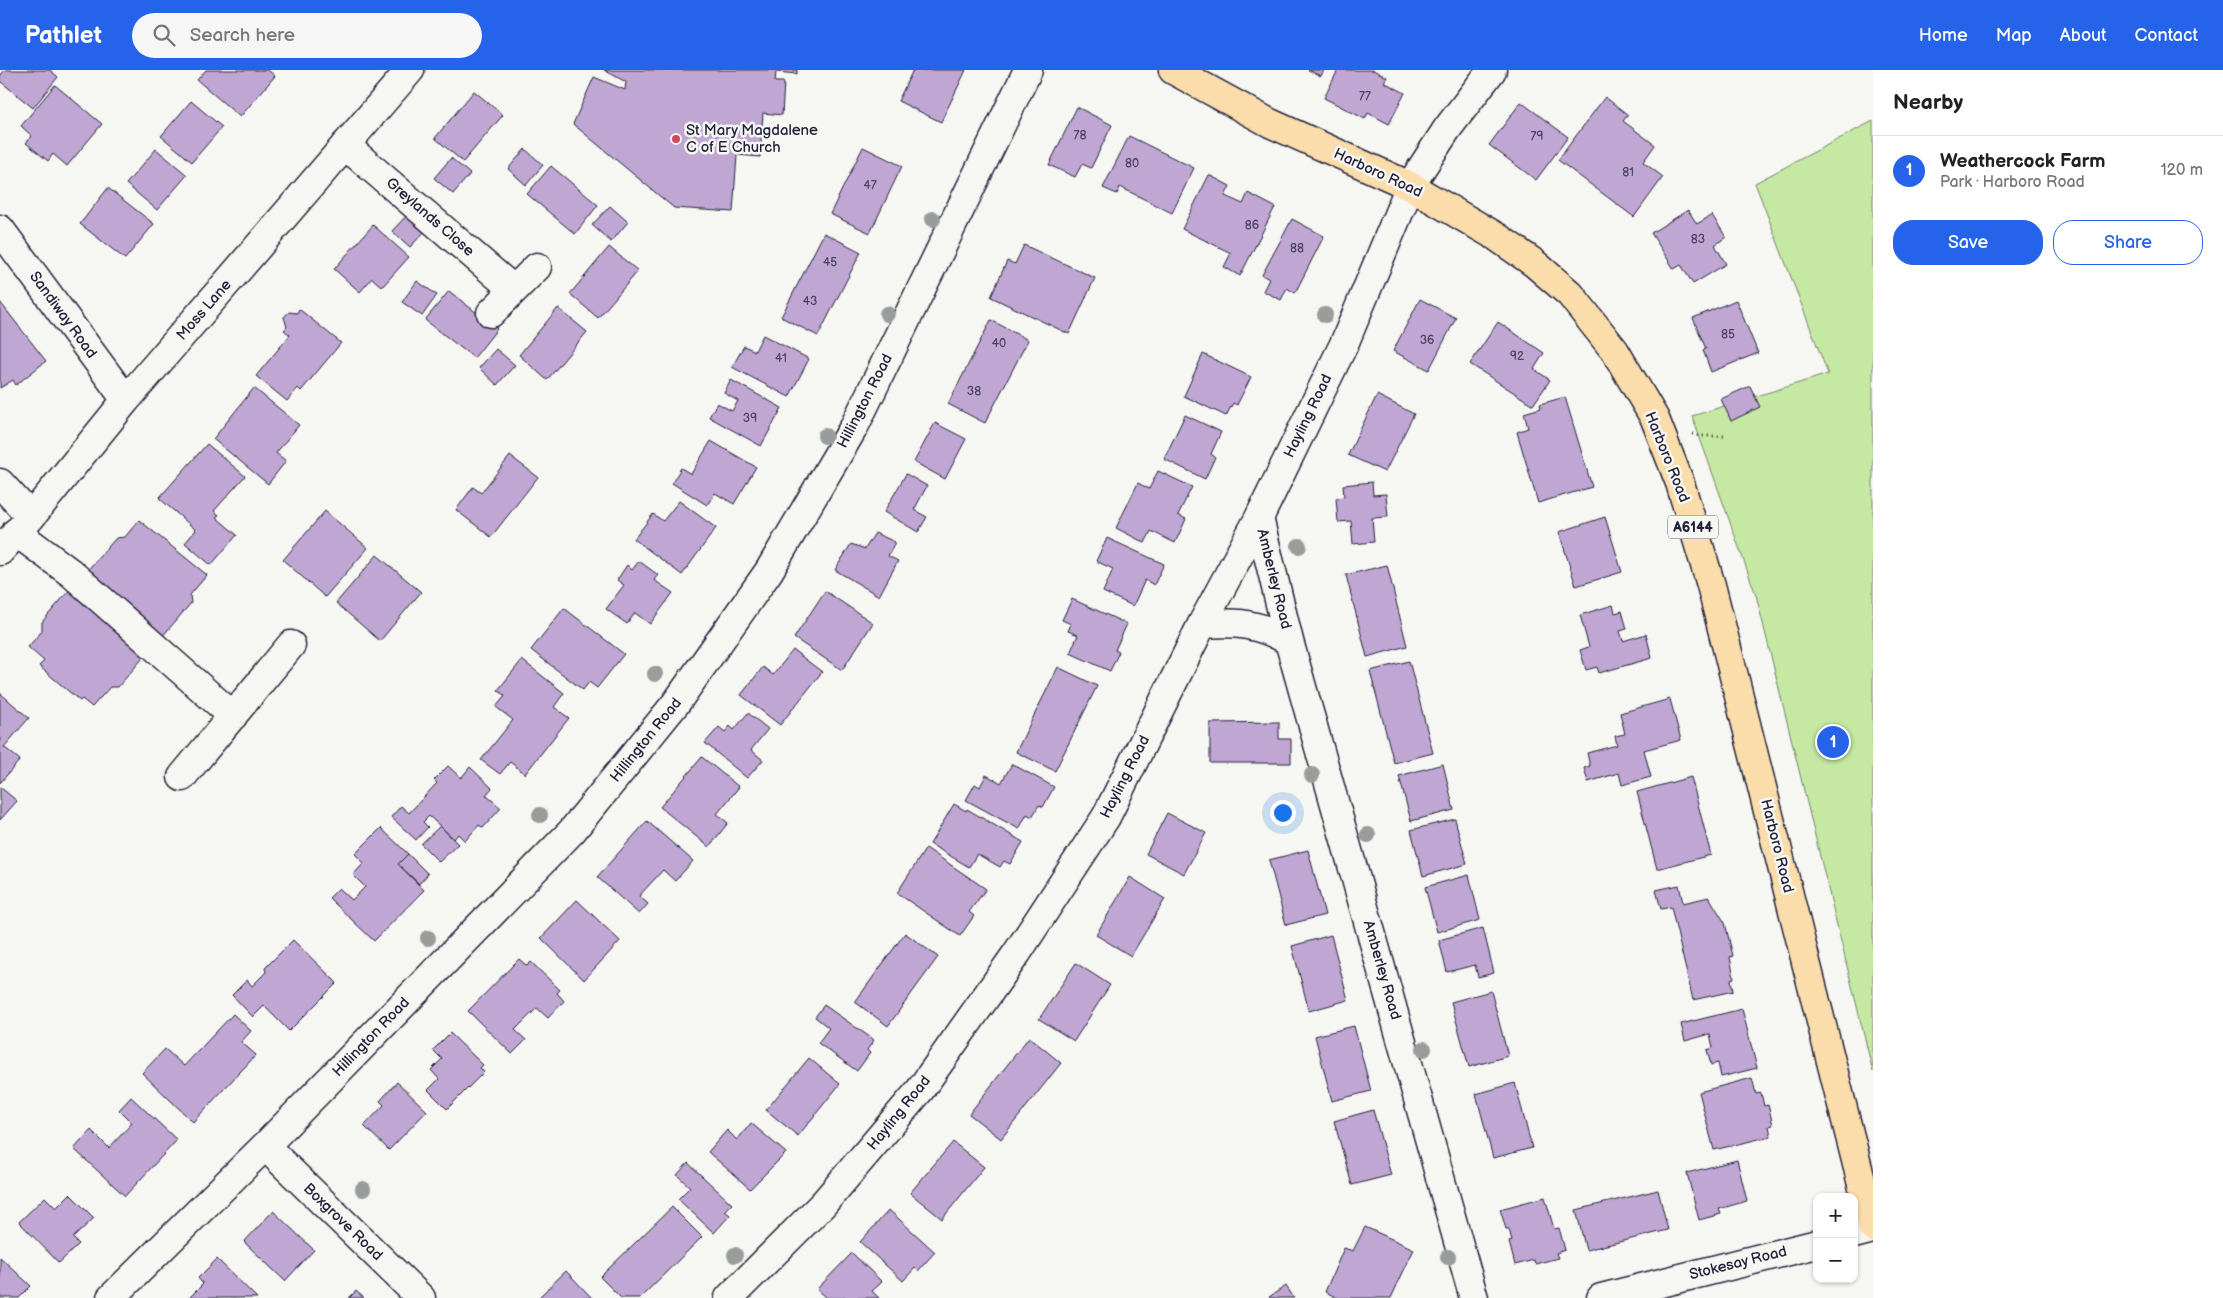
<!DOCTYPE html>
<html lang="en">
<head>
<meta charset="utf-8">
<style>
	body { margin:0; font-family:"Balsamiq Sans",sans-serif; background:#f6f6f6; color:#222 }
	.controls { position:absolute; right:15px; bottom:15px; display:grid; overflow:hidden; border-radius:10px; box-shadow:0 1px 4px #0004 }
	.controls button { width:45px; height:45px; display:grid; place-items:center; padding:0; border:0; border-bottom:1px solid #e0e0e0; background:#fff; color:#222; font:25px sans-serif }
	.you { position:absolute; left:1282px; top:742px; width:18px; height:18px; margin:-12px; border:4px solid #fff; border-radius:50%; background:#1a73e8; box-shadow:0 0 0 8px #1a73e833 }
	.badge { display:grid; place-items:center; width:32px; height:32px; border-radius:50%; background:#2563eb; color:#fff; font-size:16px; font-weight:700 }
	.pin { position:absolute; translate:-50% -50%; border:2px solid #fff; box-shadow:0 1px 5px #0006 }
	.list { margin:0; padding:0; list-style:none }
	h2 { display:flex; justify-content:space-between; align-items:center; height:65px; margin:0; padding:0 20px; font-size:21px }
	h2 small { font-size:16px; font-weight:400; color:#767676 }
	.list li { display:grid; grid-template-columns:32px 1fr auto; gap:15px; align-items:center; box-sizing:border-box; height:70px; padding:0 20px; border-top:1px solid #e0e0e0 }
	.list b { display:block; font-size:19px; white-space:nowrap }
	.list p { margin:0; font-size:16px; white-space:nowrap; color:#767676 }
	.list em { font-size:16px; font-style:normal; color:#767676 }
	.actions { display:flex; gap:10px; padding:15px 20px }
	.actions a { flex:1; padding:11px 0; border:1px solid #2563eb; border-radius:20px; text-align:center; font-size:18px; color:#2563eb }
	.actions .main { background:#2563eb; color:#fff }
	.icon { flex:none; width:28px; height:28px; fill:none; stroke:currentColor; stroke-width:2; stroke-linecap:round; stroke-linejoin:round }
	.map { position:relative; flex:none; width:1873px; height:1228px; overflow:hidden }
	header { display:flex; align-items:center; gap:30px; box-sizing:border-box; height:70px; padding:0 25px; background:#2563eb; color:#fff }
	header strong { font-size:24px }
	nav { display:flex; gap:28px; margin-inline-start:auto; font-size:18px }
	.search { width:350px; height:45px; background:#f6f6f6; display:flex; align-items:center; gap:12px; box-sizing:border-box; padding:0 18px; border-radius:28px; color:#767676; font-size:19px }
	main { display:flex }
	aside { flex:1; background:#fff }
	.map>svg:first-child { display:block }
	.green { fill:#c5e8a2; stroke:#74856e }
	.building { fill:#c0a6d3; stroke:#22223b }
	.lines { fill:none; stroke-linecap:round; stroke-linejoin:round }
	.minor-casing { stroke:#22223b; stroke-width:31 }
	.major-casing { stroke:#22223b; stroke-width:31 }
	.path { stroke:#22223b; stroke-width:3; stroke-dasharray:1 4; stroke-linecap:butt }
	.minor { stroke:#f6f6f2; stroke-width:28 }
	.major { stroke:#fbddab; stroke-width:28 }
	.tree { fill:#989d9c }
	.poi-dot { fill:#d1495b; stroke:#f6f6f2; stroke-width:2 }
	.labels { text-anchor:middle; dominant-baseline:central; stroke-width:5; stroke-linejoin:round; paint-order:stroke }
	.number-label { font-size:12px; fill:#4a4361 }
	.shield { fill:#f6f6f2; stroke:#626272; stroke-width:1 }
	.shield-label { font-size:14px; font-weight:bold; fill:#22223b }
	.poi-label { font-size:15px; fill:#22223b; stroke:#f6f6f2; text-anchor:start }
	.street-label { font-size:15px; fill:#22223b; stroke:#f6f6f2 }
</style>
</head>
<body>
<header>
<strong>Pathlet</strong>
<div class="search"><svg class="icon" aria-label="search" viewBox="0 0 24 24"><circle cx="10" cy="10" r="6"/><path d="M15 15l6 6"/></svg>Search here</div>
<nav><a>Home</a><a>Map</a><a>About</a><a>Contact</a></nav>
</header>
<main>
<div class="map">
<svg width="1873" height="1228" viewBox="0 0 1873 1228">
	<rect width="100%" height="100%" fill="#f6f6f2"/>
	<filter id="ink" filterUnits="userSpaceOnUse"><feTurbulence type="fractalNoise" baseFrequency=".02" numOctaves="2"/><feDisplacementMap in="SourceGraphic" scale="10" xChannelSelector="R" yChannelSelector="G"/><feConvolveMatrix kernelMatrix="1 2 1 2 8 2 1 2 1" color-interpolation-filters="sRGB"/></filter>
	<g filter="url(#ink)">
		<path class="green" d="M1873 51V1002L1756 525 1692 346 1828 304 1755 113Z"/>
		<path class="building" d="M5 0H50L58 7 33 38 0 11V6Z
			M206 0H268L275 6 240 47 197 10Z
			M604 0H797V4L776 2 775 12H784L782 45 763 43 760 87 737 85 733 142 674 138 573 54 594 7 625 20 626 12Z
			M913 0H966L941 52 898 31Z
			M1308 0H1324L1321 6Z
			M1338 0H1373L1387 7 1384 12 1405 23 1389 54 1368 43 1365 49 1324 28Z
			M55 15 102 54 67 96 53 84 48 91 26 73 32 66 21 56Z
			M474 21 503 45 463 92 435 68Z
			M1605 27 1628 45 1623 51 1655 75 1643 92 1663 107 1634 147 1558 90Z
			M191 31 222 57 192 92 161 66Z
			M1521 32 1568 67 1536 110 1489 75Z
			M1077 37 1112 55 1091 98 1082 94 1075 107 1049 95Z
			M1129 66 1194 98 1172 143 1120 117 1117 124 1103 118Z
			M863 77 902 96 870 163 830 144Z
			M156 79 187 105 157 140 126 114Z
			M525 79 543 95 526 115 508 99Z
			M451 88 470 104 453 124 434 108Z
			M551 96 598 135 575 164 527 124Z
			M1209 105 1230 116 1225 126 1243 134 1248 123 1275 137 1240 206 1224 197 1231 183 1182 159Z
			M108 118 154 154 125 189 80 154Z
			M610 136 628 152 611 172 592 155Z
			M1688 140 1697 154 1712 145 1726 167 1715 175 1726 194 1693 214 1681 195 1674 199 1651 163Z
			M410 142 428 158 410 177 392 161Z
			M1292 149 1324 166 1295 223 1287 218 1281 230 1263 221 1269 209 1262 205Z
			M373 155 409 187 382 217 372 208 360 222 334 199Z
			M824 163 861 182 818 266 781 247Z
			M1024 175 1095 208 1069 264 991 227 1007 191 1015 194Z
			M609 177 638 201 598 248 570 224Z
			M417 211 437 225 422 246 402 232Z
			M449 221 497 259 474 288 425 250Z
			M1420 229 1456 248 1429 300 1393 281Z
			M1736 230 1758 283 1711 302 1703 280 1706 279 1693 248Z
			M0 232 46 291 16 315 13 310 0 318Z
			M558 238 587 262 547 310 519 285Z
			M299 239 341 273 301 321 298 318 287 331 256 306 290 265 284 260 287 257 284 247 289 242 297 243Z
			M991 250 1028 270 985 353 948 334Z
			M1498 252 1544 283 1534 299 1550 310 1533 335 1470 294Z
			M763 265 809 289 789 327 732 297 744 276 755 281Z
			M496 279 515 295 497 315 479 298Z
			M1203 284 1251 307 1237 335 1233 333 1226 346 1184 326Z
			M731 310 782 338 761 376 709 347 717 333 732 341 738 331 724 323Z
			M1750 316 1760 337 1731 351 1721 329Z
			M254 318 299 355 276 383 286 391 268 414 213 369Z
			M1377 325 1414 344 1385 402 1348 385Z
			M1565 327 1592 417 1538 433 1517 362 1528 358 1524 343 1541 338 1540 334Z
			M1185 345 1221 362 1211 384 1215 387 1205 409 1164 389Z
			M935 353 966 369 945 409 914 392Z
			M711 371 756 397 734 434 715 423 707 435 672 413 681 398 691 404Z
			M207 374 245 406 214 441 219 445 216 447 237 465 211 495 185 473 196 460 159 428Z
			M510 386 538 407 491 467 456 440 473 417 481 423Z
			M1158 401 1192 417 1178 445 1186 449 1175 473 1151 461 1145 473 1116 458 1138 413 1149 419Z
			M906 404 927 416 914 440 927 447 918 462 884 442Z
			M1372 412 1373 425 1386 424 1388 447 1372 448 1374 472 1353 474 1351 451 1338 452 1336 428 1344 427 1343 415Z
			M679 431 716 458 682 505 634 469 653 444 663 451Z
			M325 441 368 478 325 527 283 490Z
			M1605 447 1622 502 1576 516 1559 462Z
			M139 450 207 505 190 525 191 533 161 568 85 503 116 468 125 467Z
			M875 463 895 472 888 486 898 491 879 526 835 500 851 474 865 479Z
			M1107 468 1164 494 1154 515 1145 510 1133 536 1103 522 1113 499 1096 491Z
			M377 485 421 522 380 571 336 533Z
			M639 491 658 505 654 510 673 523 650 554 635 543 627 554 606 539 624 515 617 510 627 495 632 500Z
			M1387 495 1407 576 1367 587 1346 505Z
			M72 517 148 582 118 617H110L92 637 82 629 80 631 39 596 44 591 28 577 42 561V552Z
			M825 521 873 553 842 600 794 568Z
			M1072 529 1127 554 1115 580 1119 582 1110 601 1070 583 1078 565 1068 561 1071 554 1062 550Z
			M1613 535 1615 543 1622 541 1627 559 1620 561 1623 571 1646 564 1652 588 1599 603 1597 597 1586 600 1580 580 1589 577 1580 545Z
			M564 538 624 584 597 618 589 612 583 620 531 580Z
			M793 580 822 602 780 655 741 625 763 597 773 605Z
			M522 590 564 623 554 637 569 648 525 704 510 692 500 704 481 690 513 650 496 637 505 626 498 620Z
			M1409 591 1433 683 1394 693 1370 601Z
			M1058 597 1097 616 1055 701 1016 682Z
			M0 623 29 648 4 677 20 690 0 713Z
			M1670 629 1681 670 1644 680 1651 707 1622 715 1619 703 1588 712 1584 698 1590 696 1587 683 1617 675 1615 666 1625 664 1620 643Z
			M748 643 768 659 751 680 763 690 747 708 705 673 719 657 725 662 730 656 734 660Z
			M1279 652V669H1291V693H1210V653Z
			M702 687 739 717 717 744 728 753 709 777 660 737Z
			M1012 694 1054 717 1043 737 1039 735 1032 747 1027 744 1019 759 966 730 975 714 980 717 986 705 1001 713Z
			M1443 694 1454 740 1411 751 1399 706Z
			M448 696 461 708 470 697 492 718 486 725 501 738 483 758 479 755 465 771 458 764 454 769 429 746 423 752 428 757 416 770 391 747 401 736 409 743 437 713 434 710Z
			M1691 707 1711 785 1657 799 1637 722Z
			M0 717 17 731 0 750Z
			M954 734 966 741 967 739 1023 772 1010 794 1004 791 1000 797 977 784 969 797 930 774Z
			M1167 743 1206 763 1184 804 1146 784Z
			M1455 749 1467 794 1423 806 1411 760Z
			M647 751 693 791 675 811 663 800 639 826 648 834 639 844 597 807Z
			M440 756 458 774 439 792 421 774Z
			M381 758 408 784 398 794 424 820 374 871 329 828 339 818 352 830 365 817 353 805 364 793 355 784Z
			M926 778 986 819 969 842 974 846 960 866 897 823Z
			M1308 780 1325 845 1286 855 1269 790Z
			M408 784 428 804 419 814 398 794Z
			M1469 805 1480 850 1437 862 1425 817Z
			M1130 807 1165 829 1131 886 1096 865Z
			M1679 815 1683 833 1709 827 1725 853 1733 886 1730 887 1734 908 1731 909 1733 921 1693 930 1671 837 1661 839 1656 820Z
			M577 830 620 871 584 910 541 868Z
			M1483 858 1494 903 1478 907 1475 895 1447 902 1439 870Z
			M905 863 938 887 888 956 855 932Z
			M1331 865 1348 930 1309 941 1292 876Z
			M293 870 337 913 289 961 264 936 253 947 232 925 247 910 252 916 266 902 265 898Z
			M519 889 527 896 531 892 560 920 557 923 564 931 548 948 537 938 515 960 526 970 512 984 468 941Z
			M1076 893 1110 915 1074 971 1039 949Z
			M1491 921 1508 986 1469 997 1451 932Z
			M824 935 874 970 867 980 870 983 857 1001 818 973 829 958 815 947Z
			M1742 939 1757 998 1721 1007 1718 993 1711 995 1707 980 1713 978 1710 964 1685 971 1681 954Z
			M233 944 251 961 241 972 256 985 193 1052 142 1003 165 979 184 996Z
			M1354 956 1371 1021 1332 1031 1315 966Z
			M450 963 483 995 480 998 484 1002 447 1039 428 1020 439 1009 431 1000 442 989 433 980Z
			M1029 967 1061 993 1001 1069 969 1044Z
			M809 988 840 1014 798 1066 766 1040Z
			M1752 1008 1756 1024 1761 1023 1764 1036 1768 1035 1773 1055 1769 1056 1771 1066 1714 1080 1699 1022Z
			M397 1012 427 1041 389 1080 364 1056 384 1035 380 1031Z
			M1515 1013 1532 1078 1493 1088 1476 1024Z
			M131 1027 177 1070 125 1126 74 1079 91 1060 109 1078 132 1053 119 1040Z
			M1373 1040 1391 1105 1352 1115 1334 1051Z
			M751 1053 786 1083 750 1119 708 1082 727 1060 737 1070Z
			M953 1072 984 1097 942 1149 910 1123Z
			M1737 1090 1747 1131 1719 1139 1721 1144 1699 1150 1687 1103Z
			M688 1093 732 1134 725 1141 730 1145 714 1163 678 1129 690 1117 677 1105Z
			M1658 1120 1668 1160 1586 1180 1576 1140Z
			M70 1124 94 1148 73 1168 79 1174 59 1193 19 1152 45 1127 56 1138Z
			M1545 1127 1554 1159 1559 1158 1565 1180 1556 1183 1558 1188 1535 1194 1534 1190 1515 1195 1509 1172 1512 1171 1509 1159H1506L1500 1139Z
			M672 1137 702 1167 640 1228H621L600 1207Z
			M889 1140 935 1182 918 1201 915 1198 903 1211 860 1172Z
			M273 1141 314 1180 285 1211 244 1172Z
			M1365 1157 1414 1179 1391 1228H1338L1325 1222 1344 1178 1353 1181Z
			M852 1183 882 1212 872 1221 879 1228H827L817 1219Z
			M0 1187 31 1216 19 1228H0Z
			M217 1189 257 1228H189L203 1214 198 1208Z
			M566 1201 592 1228H538Z
			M1286 1216 1294 1228H1270L1269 1227Z
			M356 1221 364 1228H349Z"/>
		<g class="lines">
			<defs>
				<path id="minor" d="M345 75 514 220
					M0 159 126 330
					M491 243 537 197
					M0 413 31 447
					M1259 448 1289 571 1474 1228
					M16 462 71 503 233 646
					M0 481 31 447 126 330 410 0
					M1202 554C1237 552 1258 553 1289 571
					M182 707 291 575
					M265 1076 421 1228
					M1854 1164 1873 1159
					M111 1228 265 1076 572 761 676 633 769 501 854 357 1028 0
					M729 1228 823 1134 920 1020 1017 883 1106 747 1202 554 1259 448 1344 274 1410 116 1447 59 1492 0
					M1601 1228 1817 1174"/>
				<path id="major" d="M1173 0 1270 53 1410 116 1497 167 1534 193 1570 224 1615 281 1655 349 1680 413 1711 515 1873 1158"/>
			</defs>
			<use href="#minor" class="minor-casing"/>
			<use href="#major" class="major-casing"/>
			<path class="path" d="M1693 364 1700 366H1724"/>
			<use href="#minor" class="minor"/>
			<use href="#major" class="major"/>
		</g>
		<g class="tree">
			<circle cx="933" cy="149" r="8"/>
			<circle cx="887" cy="244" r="8"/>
			<circle cx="1325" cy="245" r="8"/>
			<circle cx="825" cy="366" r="8"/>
			<circle cx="1299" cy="476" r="8"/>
			<circle cx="655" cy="604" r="8"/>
			<circle cx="1312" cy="705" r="8"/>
			<circle cx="540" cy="745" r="8"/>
			<circle cx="1368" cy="765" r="8"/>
			<circle cx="428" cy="868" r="8"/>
			<circle cx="1424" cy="979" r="8"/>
			<circle cx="363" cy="1119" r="8"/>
			<circle cx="735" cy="1185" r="8"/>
			<circle cx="1448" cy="1187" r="8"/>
		</g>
	</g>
	<circle class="poi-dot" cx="676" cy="69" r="5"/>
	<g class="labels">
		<g class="number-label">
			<text x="1365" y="26">77</text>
			<text x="1080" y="65">78</text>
			<text x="1537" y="66">79</text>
			<text x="1132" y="93">80</text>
			<text x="1628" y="102">81</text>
			<text x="870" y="115">47</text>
			<text x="1252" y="155">86</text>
			<text x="1698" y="169">83</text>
			<text x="1297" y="178">88</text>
			<text x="830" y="192">45</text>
			<text x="810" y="231">43</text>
			<text x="1728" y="264">85</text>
			<text x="1427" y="270">36</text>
			<text x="999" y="273">40</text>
			<text x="1517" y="286">92</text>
			<text x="781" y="288">41</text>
			<text x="974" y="321">38</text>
			<text x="750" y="348">39</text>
		</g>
		<rect class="shield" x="1668" y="445.5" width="50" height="23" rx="4"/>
		<g class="shield-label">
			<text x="1693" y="457">A6144</text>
		</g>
		<g class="poi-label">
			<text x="686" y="60">St Mary Magdalene<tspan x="686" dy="17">C of E Church</tspan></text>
		</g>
		<g class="street-label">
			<text transform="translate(1378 103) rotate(25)">Harboro Road</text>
			<text transform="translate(430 147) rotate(41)">Greylands Close</text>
			<text transform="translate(204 240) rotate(-49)">Moss Lane</text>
			<text transform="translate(63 245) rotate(54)">Sandiway Road</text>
			<text transform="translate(865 331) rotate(-63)">Hillington Road</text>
			<text transform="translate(1308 346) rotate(-64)">Hayling Road</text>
			<text transform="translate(1667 387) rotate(68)">Harboro Road</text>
			<text transform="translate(1274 509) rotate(76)">Amberley Road</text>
			<text transform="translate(646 670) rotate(-51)">Hillington Road</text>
			<text transform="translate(1125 707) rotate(-63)">Hayling Road</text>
			<text transform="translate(1777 776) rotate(76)">Harboro Road</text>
			<text transform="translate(1382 900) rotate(74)">Amberley Road</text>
			<text transform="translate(371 967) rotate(-46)">Hillington Road</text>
			<text transform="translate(899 1043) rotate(-51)">Hayling Road</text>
			<text transform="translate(343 1152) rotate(44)">Boxgrove Road</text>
			<text transform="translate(1738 1193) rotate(-14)">Stokesay Road</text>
		</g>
	</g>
</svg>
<div class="controls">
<button>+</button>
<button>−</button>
</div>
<div class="you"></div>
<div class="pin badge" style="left:1833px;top:672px">1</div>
</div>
<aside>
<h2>Nearby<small></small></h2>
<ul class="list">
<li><span class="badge">1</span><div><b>Weathercock Farm</b><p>Park · Harboro Road</p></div><em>120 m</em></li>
</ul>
<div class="actions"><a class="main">Save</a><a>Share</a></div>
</aside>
</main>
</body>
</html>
